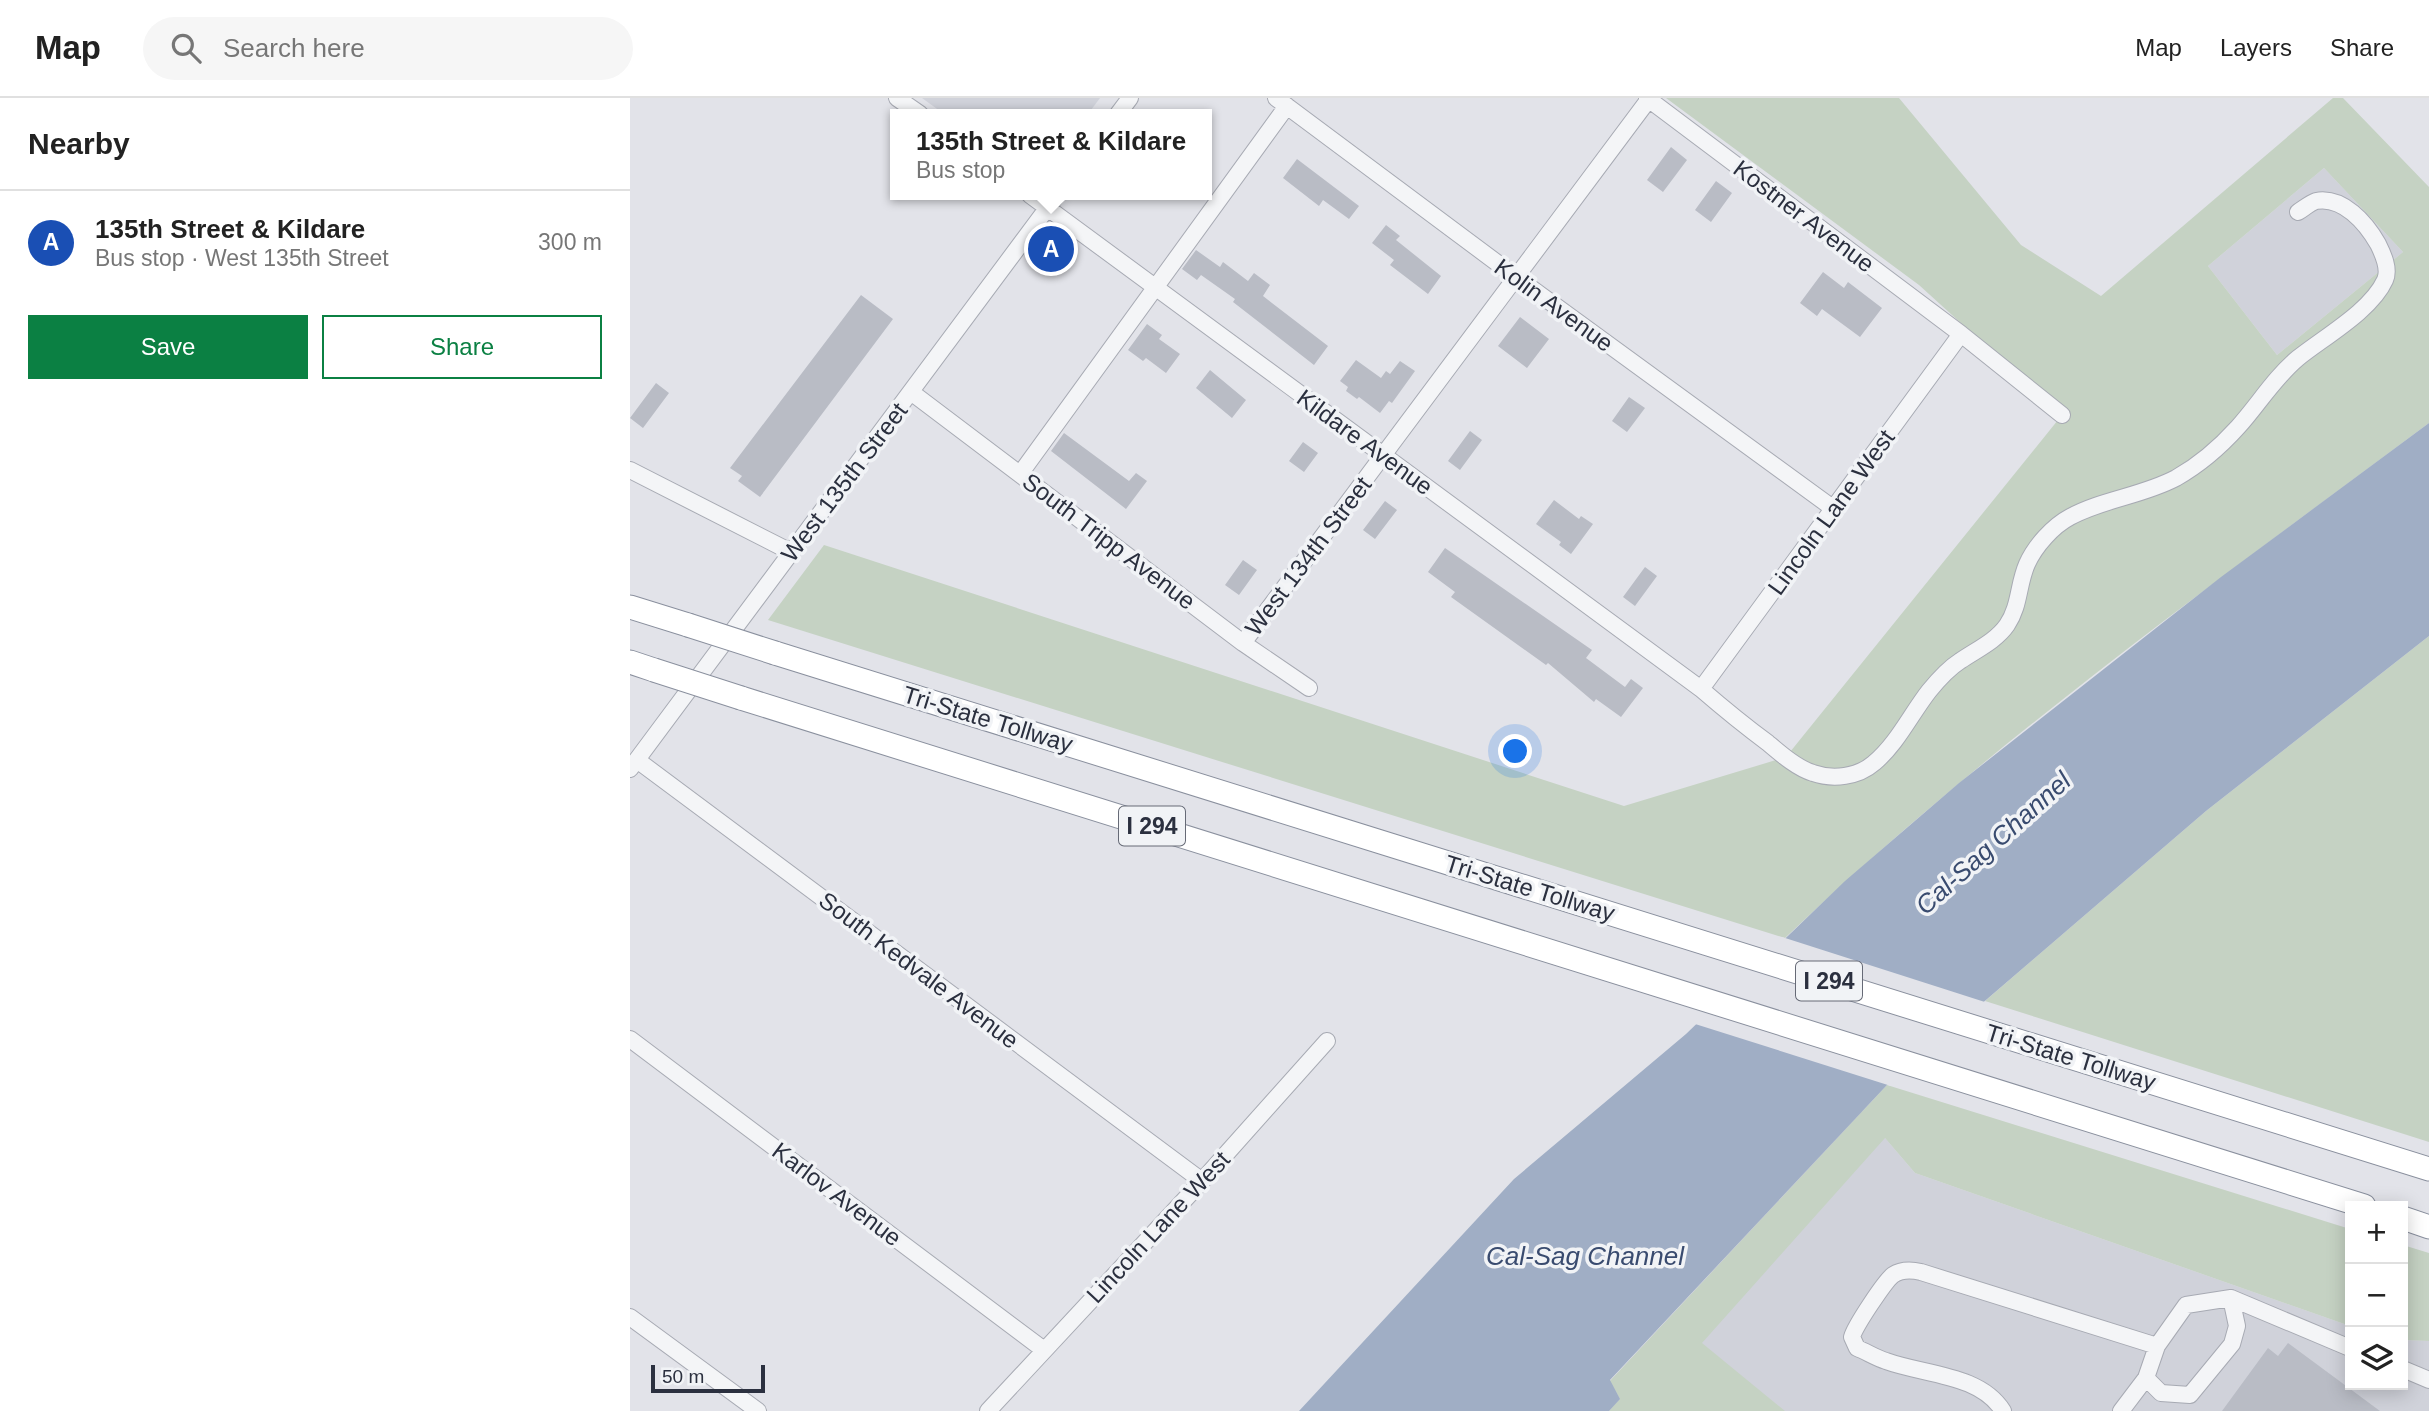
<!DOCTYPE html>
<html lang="en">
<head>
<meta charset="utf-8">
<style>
	body { margin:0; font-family:Helvetica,sans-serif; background:#f6f6f6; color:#222 }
	.controls { position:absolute; right:21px; bottom:21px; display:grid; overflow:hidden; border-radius:0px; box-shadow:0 4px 18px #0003 }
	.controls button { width:63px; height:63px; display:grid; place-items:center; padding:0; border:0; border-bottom:2px solid #e0e0e0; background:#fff; color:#222; font:35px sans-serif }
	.scale { position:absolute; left:21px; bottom:18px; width:114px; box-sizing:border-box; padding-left:7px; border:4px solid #2b303f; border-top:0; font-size:19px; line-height:24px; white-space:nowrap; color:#2b303f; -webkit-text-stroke:5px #f1f3f6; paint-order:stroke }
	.you { position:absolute; left:886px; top:654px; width:24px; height:24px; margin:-18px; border:5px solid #fff; border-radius:50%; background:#1a73e8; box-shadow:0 0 0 10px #1a73e833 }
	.badge { display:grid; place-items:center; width:46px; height:46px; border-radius:50%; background:#0b8043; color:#fff; font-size:23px; font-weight:700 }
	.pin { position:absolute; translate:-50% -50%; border:4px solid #fff; box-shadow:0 2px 7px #0006 }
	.popup { position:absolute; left:260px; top:11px; width:322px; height:91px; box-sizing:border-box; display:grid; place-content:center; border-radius:0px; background:#fff; filter:drop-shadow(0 2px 5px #0005); font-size:23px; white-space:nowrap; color:#767676 }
	.popup b { font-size:26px; color:#222 }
	.popup::after { content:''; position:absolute; left:50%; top:100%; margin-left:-14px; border:14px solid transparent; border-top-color:#fff }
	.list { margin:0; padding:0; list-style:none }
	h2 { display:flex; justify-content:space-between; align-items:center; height:91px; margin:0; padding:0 28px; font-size:30px }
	h2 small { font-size:23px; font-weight:400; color:#767676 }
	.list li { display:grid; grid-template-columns:46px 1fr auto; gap:21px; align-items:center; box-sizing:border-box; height:105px; padding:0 28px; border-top:2px solid #e0e0e0 }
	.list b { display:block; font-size:26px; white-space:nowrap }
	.list p { margin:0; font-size:23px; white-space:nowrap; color:#767676 }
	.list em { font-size:23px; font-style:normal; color:#767676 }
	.actions { display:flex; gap:14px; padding:21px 28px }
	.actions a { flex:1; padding:16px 0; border:2px solid #0b8043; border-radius:0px; text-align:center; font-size:24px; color:#0b8043 }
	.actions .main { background:#0b8043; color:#fff }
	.icon { flex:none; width:38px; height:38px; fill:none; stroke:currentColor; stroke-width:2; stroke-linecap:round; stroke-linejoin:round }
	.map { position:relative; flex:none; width:1799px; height:1313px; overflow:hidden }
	header { display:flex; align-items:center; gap:42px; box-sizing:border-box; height:98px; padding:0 35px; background:#fff; border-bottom:2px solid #e0e0e0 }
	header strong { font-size:33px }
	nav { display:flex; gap:38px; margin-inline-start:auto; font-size:24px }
	.search { width:490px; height:63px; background:#f6f6f6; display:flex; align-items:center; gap:18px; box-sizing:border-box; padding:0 24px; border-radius:38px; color:#767676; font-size:26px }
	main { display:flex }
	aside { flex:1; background:#fff }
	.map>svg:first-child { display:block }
	.built { fill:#d0d2da }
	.green { fill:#c5d2c3; fill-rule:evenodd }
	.water { fill:#a0aec5 }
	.pier { fill:#e2e3e9 }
	.building { fill:#b9bcc5 }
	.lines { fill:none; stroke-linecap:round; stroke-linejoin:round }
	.minor-casing { stroke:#a7aab3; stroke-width:18 }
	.highway-casing { stroke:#8a909e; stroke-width:25 }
	.minor { stroke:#f4f5f7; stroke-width:16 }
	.highway { stroke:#fff; stroke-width:23 }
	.highway-bridge-casing { stroke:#8a909e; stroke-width:25; stroke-linecap:butt }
	.highway-bridge { stroke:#fff; stroke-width:23 }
	.labels { text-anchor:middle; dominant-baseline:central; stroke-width:7; stroke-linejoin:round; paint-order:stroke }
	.shield { fill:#f1f3f6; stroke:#666a76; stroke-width:2 }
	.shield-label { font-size:23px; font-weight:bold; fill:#2b303f }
	.street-label { font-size:24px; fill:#2b303f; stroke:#f1f3f6 }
	.water-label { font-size:26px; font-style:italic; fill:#394b6f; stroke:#f1f3f6 }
</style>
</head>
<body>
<header>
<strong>Map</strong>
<div class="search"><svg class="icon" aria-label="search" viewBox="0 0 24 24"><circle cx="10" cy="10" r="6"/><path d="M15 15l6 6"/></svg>Search here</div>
<nav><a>Map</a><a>Layers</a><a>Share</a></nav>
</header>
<main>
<aside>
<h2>Nearby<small></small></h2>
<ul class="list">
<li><span class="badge" style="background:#1a4fb4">A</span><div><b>135th Street &amp; Kildare</b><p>Bus stop · West 135th Street</p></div><em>300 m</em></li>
</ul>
<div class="actions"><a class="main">Save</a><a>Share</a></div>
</aside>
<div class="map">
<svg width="1799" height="1313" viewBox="0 0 1799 1313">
	<rect width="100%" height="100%" fill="#e2e3e9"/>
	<path class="built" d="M292 0H470L458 16H314Z
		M1694 70 1773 154 1647 257 1578 168Z
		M1232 1013 1285 1075 1720 1228V1287H1773V1242L1799 1243V1313H979L980 1283Z"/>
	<path class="green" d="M1036 0H1269L1391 147 1471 198 1703 0H1713L1799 89V325C1579 489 1354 650 1155 840L138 522 194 447 994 708 1156 659 1432 317 1289 187ZM1694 70 1773 154 1647 257 1578 168Z
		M1799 538V1044L1355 903 1576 713Z
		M1257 987 1720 1131V1228L1285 1075 1255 1040 1072 1245 1155 1313H979L990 1301 980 1283Z
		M1773 1147 1799 1155V1243L1773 1242Z"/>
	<path class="water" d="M1799 325V538L1576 713 1257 987 980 1282 990 1301 979 1313H669L884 1081 1056 936 1215 783 1329 685 1591 479Z"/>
	<path class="pier" d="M1152 839 1358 905 1261 988 1062 925Z"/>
	<path class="building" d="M1041 49 1057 62 1033 94 1017 82Z
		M667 61 729 108 719 121 693 102 689 108 653 80Z
		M1086 83 1102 95 1081 124 1065 112Z
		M756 127 770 138 766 142 811 178 798 196 760 167 764 162 742 145Z
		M566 152 590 169 593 164 618 183 624 175 640 187 633 198 698 248 684 267 603 204 605 201 571 177 567 182 552 171Z
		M1193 174 1214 190 1218 184 1252 210 1230 239 1192 211 1187 218 1170 205Z
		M231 197 263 221 130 399 108 383 112 378 100 370Z
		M890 219 919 241 897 270 868 248Z
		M517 226 532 237 529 241 550 256 536 275 516 260 513 263 498 252Z
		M726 262 751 280 756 273 760 276 770 263 785 273 762 305 759 303 750 315 729 299 727 301 716 293 718 289 710 283Z
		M580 272 616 302 602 320 566 290Z
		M26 285 39 295 13 330 0 320Z
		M999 299 1015 310 997 334 982 323Z
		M840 333 852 342 830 372 818 363Z
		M434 335 499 383 506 375 517 383 496 411 421 353Z
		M673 344 688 355 674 374 659 363Z
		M924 402 949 421 951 418 963 426 941 456 929 447 931 444 906 426Z
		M755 403 767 412 745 441 733 432Z
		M815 450 962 552 956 560 995 589 1001 581 1013 590 991 619 966 601 964 604 918 565 916 567 821 499 825 494 798 474Z
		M613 462 627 472 609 497 595 487Z
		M1015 469 1027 478 1005 508 993 499Z
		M1658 1245 1750 1313H1592L1638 1250 1648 1258Z"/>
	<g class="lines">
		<defs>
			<path id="minor" d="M267 0 290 16
				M646 0 886 179 1204 411
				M1017 0 1331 236 1432 317
				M488 16 500 0
				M400 97 1071 591C1093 610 1115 628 1138 645 1151 656 1167 670 1183 675 1203 682 1228 679 1244 665 1267 646 1281 616 1299 593 1308 582 1319 570 1330 563 1346 552 1366 543 1377 527 1390 508 1388 486 1397 466 1405 448 1423 428 1440 419 1473 401 1512 398 1546 380 1569 367 1590 349 1608 329 1628 307 1644 280 1668 260 1694 239 1741 213 1755 182 1760 171 1753 156 1748 146 1736 125 1713 98 1686 103 1680 105 1673 111 1668 114
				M281 294 613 545 679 590
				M0 372 161 454
				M390 376 657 8
				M613 545 1019 1
				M1071 591 1331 236
				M7 662 572 1083
				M0 671 427 97
				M0 941 414 1252
				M1601 1200 1607 1228 1602 1246 1560 1297 1531 1295 1516 1280 1527 1248 1556 1207 1601 1200 1720 1250
				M0 1219 128 1313
				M1773 1271 1799 1282
				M358 1313 572 1083 697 943
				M1373 1313C1350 1276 1294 1277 1256 1263 1246 1260 1237 1254 1227 1250L1222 1239C1225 1228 1255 1183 1263 1177 1272 1171 1282 1172 1291 1174L1527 1248
				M1491 1313 1516 1280"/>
			<path id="highway" d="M0 509 58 527
				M145 555 1799 1071
				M0 564 24 572
				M111 600 1734 1108
				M1773 1120 1799 1129"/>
		</defs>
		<use href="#minor" class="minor-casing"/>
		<use href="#highway" class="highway-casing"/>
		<use href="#minor" class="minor"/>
		<use href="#highway" class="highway"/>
		<defs>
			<path id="highway-bridge" d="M58 527 145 555
				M24 572 111 600"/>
		</defs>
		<use href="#highway-bridge" class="highway-bridge-casing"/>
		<use href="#highway-bridge" class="highway-bridge"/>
	</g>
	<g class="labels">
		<g class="shield">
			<rect x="489" y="708.5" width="66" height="39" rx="5"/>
			<rect x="1166" y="863.5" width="66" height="39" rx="5"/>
		</g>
		<g class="shield-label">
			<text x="522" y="728">I 294</text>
			<text x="1199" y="883">I 294</text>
		</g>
		<g class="street-label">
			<text transform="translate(1174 118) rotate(37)">Kostner Avenue</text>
			<text transform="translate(924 207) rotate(36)">Kolin Avenue</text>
			<text transform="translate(735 344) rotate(36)">Kildare Avenue</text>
			<text transform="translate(214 384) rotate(-53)">West 135th Street</text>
			<text transform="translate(1201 414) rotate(-54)">Lincoln Lane West</text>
			<text transform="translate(479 443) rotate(37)">South Tripp Avenue</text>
			<text transform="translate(678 458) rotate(-53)">West 134th Street</text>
			<text transform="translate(358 621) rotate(17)">Tri-State Tollway</text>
			<text transform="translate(900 790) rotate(17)">Tri-State Tollway</text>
			<text transform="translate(289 872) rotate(37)">South Kedvale Avenue</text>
			<text transform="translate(1441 959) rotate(17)">Tri-State Tollway</text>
			<text transform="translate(207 1096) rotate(37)">Karlov Avenue</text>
			<text transform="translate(528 1129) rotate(-47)">Lincoln Lane West</text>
		</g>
		<g class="water-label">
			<text transform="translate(1363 745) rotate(-42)">Cal-Sag Channel</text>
			<text x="955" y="1158">Cal-Sag Channel</text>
		</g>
	</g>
</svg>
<div class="controls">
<button>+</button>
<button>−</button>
<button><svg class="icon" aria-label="layers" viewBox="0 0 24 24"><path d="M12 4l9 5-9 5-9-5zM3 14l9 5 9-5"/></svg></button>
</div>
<div class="scale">50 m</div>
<div class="you"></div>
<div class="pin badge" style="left:421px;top:151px;background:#1a4fb4">A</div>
<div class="popup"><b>135th Street &amp; Kildare</b>Bus stop</div>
</div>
</main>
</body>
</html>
